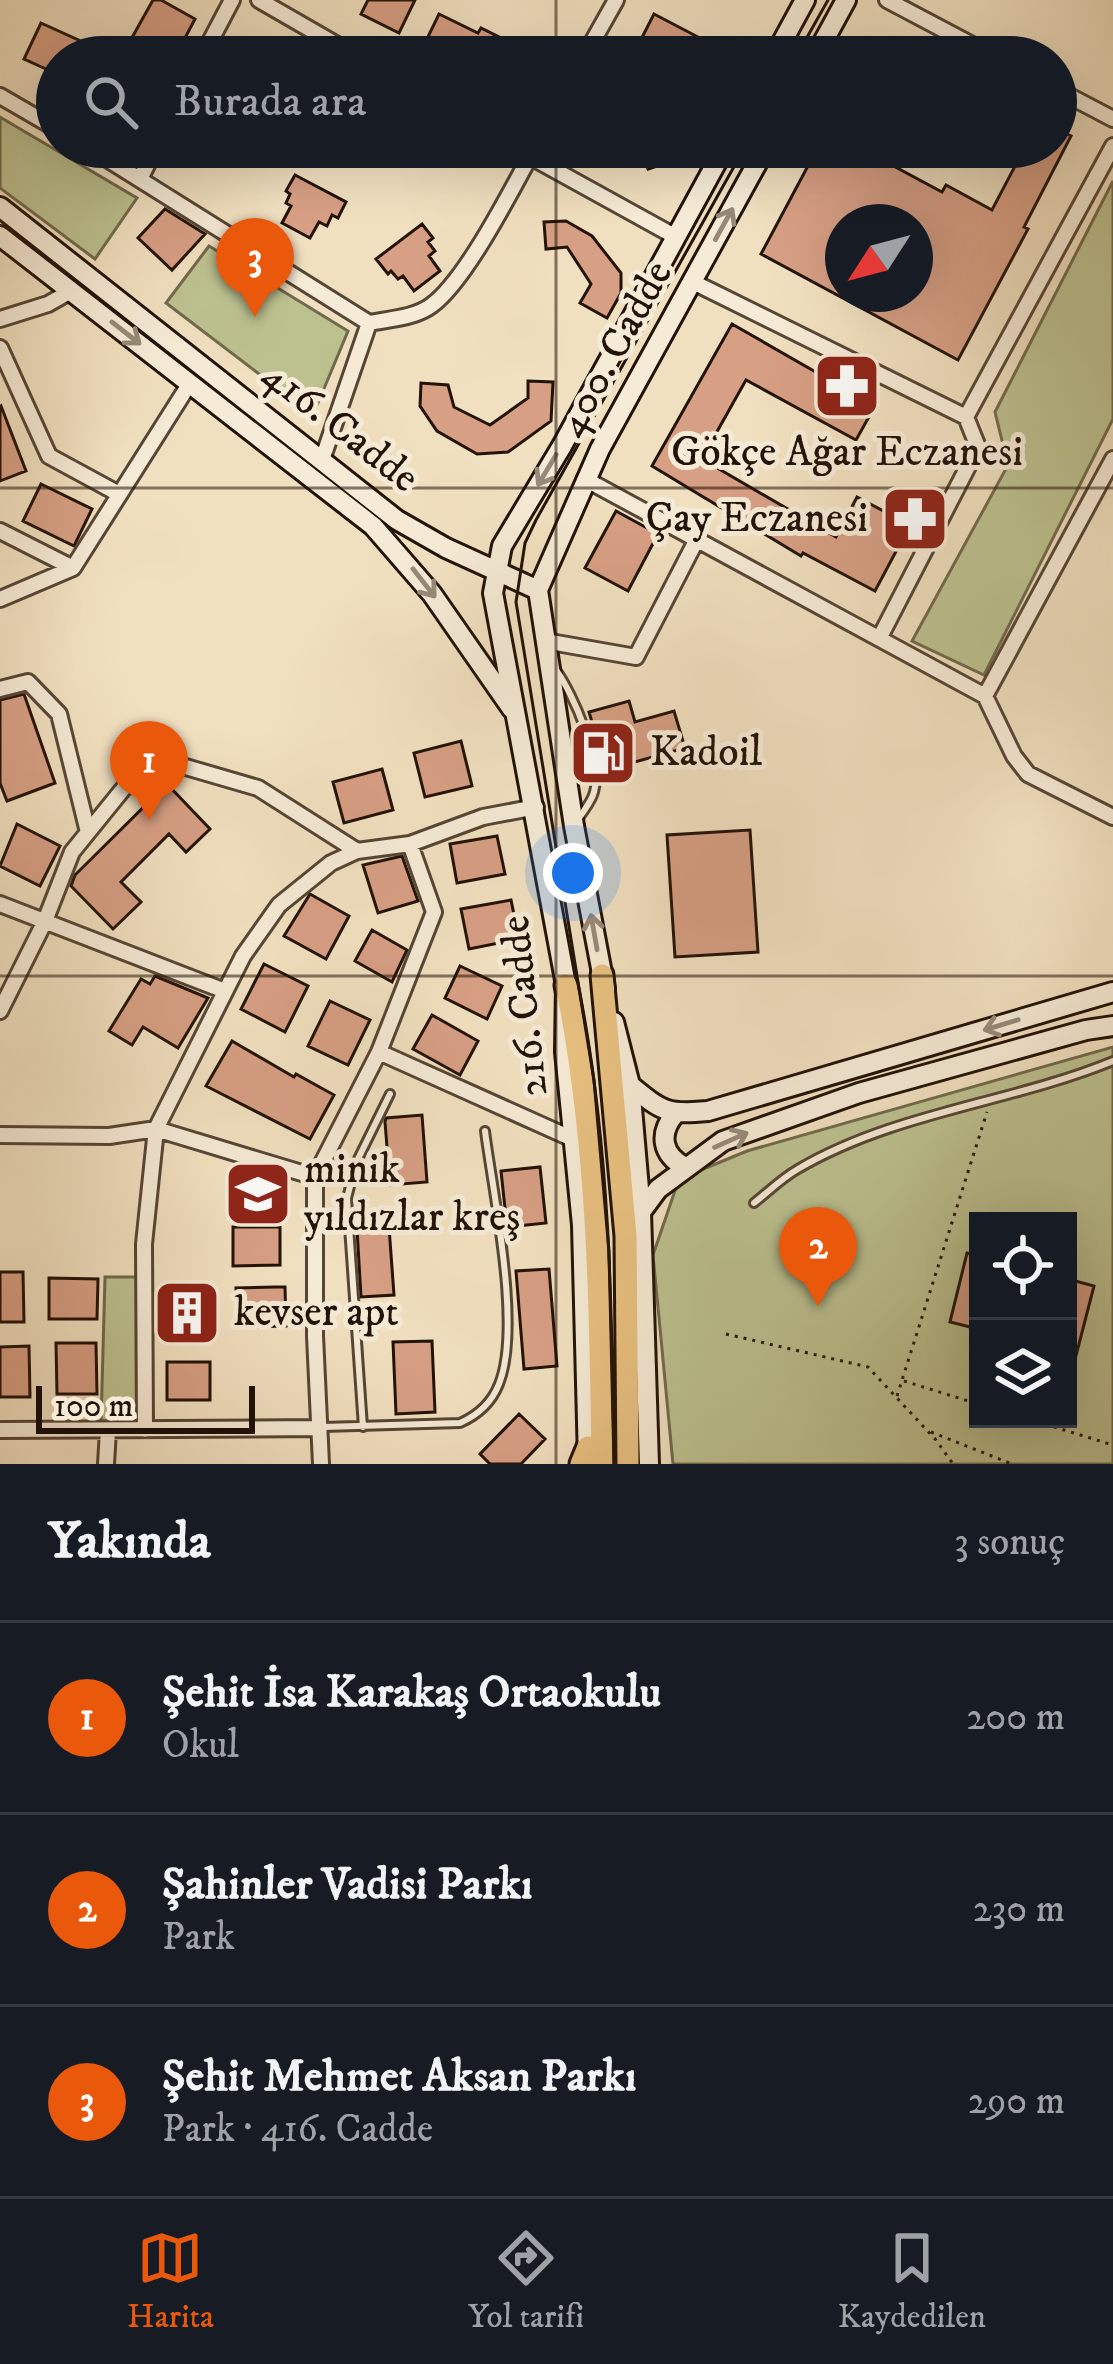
<!DOCTYPE html>
<html lang="tr">
<head>
<meta charset="utf-8">
<style>
	body { margin:0; font-family:"IM FELL DW Pica",serif; background:#20242c; color:#f1f3f6 }
	.controls { position:absolute; right:36px; bottom:36px; display:grid; overflow:hidden; border-radius:0px; box-shadow:0 12px 48px #0002 }
	.controls button { width:108px; height:108px; display:grid; place-items:center; padding:0; border:0; border-bottom:3px solid #363941; background:#171b24; color:#f1f3f6; font:60px sans-serif }
	.compass { position:absolute; left:825px; top:204px; width:108px; height:108px; border-radius:50%; background:#171b24; box-shadow:0 12px 48px #0002; rotate:234deg }
	.scale { position:absolute; left:36px; bottom:30px; width:219px; box-sizing:border-box; padding-left:12px; border:6px solid #221207; border-top:0; font-size:33px; line-height:42px; white-space:nowrap; color:#221207; -webkit-text-stroke:9px #f6ebd6; paint-order:stroke }
	.you { position:absolute; left:573px; top:873px; width:42px; height:42px; margin:-30px; border:9px solid #fff; border-radius:50%; background:#1a73e8; box-shadow:0 0 0 18px #1a73e833 }
	.badge { display:grid; place-items:center; width:78px; height:78px; border-radius:50%; background:#ea580c; color:#fff; font-size:39px; font-weight:700 }
	.pin { position:absolute; translate:-50% -99px; filter:drop-shadow(0 3px 6px #0008) }
	.pin::after { content:''; position:absolute; top:63px; width:42px; height:36px; background:inherit; clip-path:polygon(0 0,100% 0,50% 100%) }
	.list { margin:0; padding:0; list-style:none }
	h2 { display:flex; justify-content:space-between; align-items:center; height:156px; margin:0; padding:0 48px; font-size:51px }
	h2 small { font-size:39px; font-weight:400; color:#9ea1a6 }
	.list li { display:grid; grid-template-columns:78px 1fr auto; gap:36px; align-items:center; box-sizing:border-box; height:192px; padding:0 48px; border-top:3px solid #363941 }
	.list b { display:block; font-size:45px; white-space:nowrap }
	.list p { margin:0; font-size:39px; white-space:nowrap; color:#9ea1a6 }
	.list em { font-size:39px; font-style:normal; color:#9ea1a6 }
	.icon { flex:none; width:66px; height:66px; fill:none; stroke:currentColor; stroke-width:2; stroke-linecap:round; stroke-linejoin:round }
	.map { position:relative; flex:none; width:1113px; height:1464px; overflow:hidden }
	.search { position:absolute; background:#171b24; box-shadow:0 12px 48px #0002; left:36px; right:36px; top:36px; height:132px; display:flex; align-items:center; gap:30px; box-sizing:border-box; padding:0 42px; border-radius:66px; color:#9ea1a6; font-size:45px }
	.sheet { height:732px; background:#171b24 }
	nav { display:flex; justify-content:space-around; align-items:center; box-sizing:border-box; height:168px; border-top:3px solid #363941; background:#171b24; font-size:33px; color:#9ea1a6 }
	nav a { display:grid; justify-items:center; gap:6px }
	nav .on { color:#ea580c }
	.map>svg:first-child { display:block }
	.green { fill:#bdc190; stroke:#706a4c; stroke-width:3; fill-rule:evenodd }
	.building { fill:#d79f84; stroke:#221207; stroke-width:3; fill-rule:evenodd }
	.lines { fill:none; stroke-linecap:round; stroke-linejoin:round }
	.lane-casing { stroke:#564635; stroke-width:12 }
	.street-casing { stroke:#564635; stroke-width:20 }
	.secondary-casing { stroke:#221207; stroke-width:24 }
	.primary-casing { stroke:#221207; stroke-width:27 }
	.path { stroke:#221207; stroke-width:3; stroke-dasharray:3 6; stroke-linecap:butt }
	.lane { stroke:#f6ebd6; stroke-width:6 }
	.street { stroke:#f6ebd6; stroke-width:14 }
	.secondary { stroke:#f6ebd6; stroke-width:18 }
	.primary { stroke:#e8c080; stroke-width:21 }
	.tram { stroke:#221207; stroke-width:3 }
	.oneway { stroke:#978979 }
	.grid { fill:none; stroke:#221207; stroke-width:3; stroke-opacity:0.55 }
	.labels { text-anchor:middle; dominant-baseline:central; stroke-width:10; stroke-linejoin:round; paint-order:stroke }
	.street-label { font-size:42px; fill:#221207; stroke:#f6ebd6 }
	.poi-label { font-size:42px; fill:#221207; stroke:#f6ebd6; text-anchor:start }
</style>
</head>
<body>
<div class="map">
<svg width="1113" height="1464" viewBox="0 0 1113 1464">
	<rect width="100%" height="100%" fill="#f1e0c0"/>
	<filter id="stains"><feTurbulence type="fractalNoise" baseFrequency=".00167" numOctaves="4"/><feColorMatrix values="0 0 0 0 .2 0 0 0 0 .09 0 0 0 0 .02 0 0 0 .5 -.17"/></filter>
	<radialGradient id="worn" r=".72"><stop offset=".6" stop-color="#630" stop-opacity="0"/><stop offset="1" stop-color="#630" stop-opacity=".3"/></radialGradient>
	<path class="green" d="M0 117 137 198 95 259 0 188Z
		M1113 181V419L984 675 912 641 1008 465 995 412Z
		M209 246 348 331 313 415 166 303Z
		M1113 1047V1464H673L653 1255 679 1179 747 1151ZM978 1221H1068V1419H978Z
		M105 1277H140L139 1424H101Z"/>
	<path class="building" d="M153 0H161L195 19 175 57H154L129 43Z
		M368 0H415L399 33 361 14Z
		M439 14 478 33 481 28 513 44 507 57H449L424 45Z
		M654 14 698 37 687 57H632Z
		M41 23 85 43 79 57H57V74L24 59Z
		M1056 129 1071 136 1024 227 1028 229 958 360 761 254 818 147H842L869 161 873 155 942 192 946 185 992 210 1025 147H1056ZM843 222H915V294H843Z
		M641 147H708V149L648 169Z
		M295 175 346 202 338 218 332 215 327 226 319 222 310 238 282 223 291 206 286 203 290 194 286 191Z
		M165 209 205 234 172 270 138 238Z
		M566 221 592 236 621 273V293L607 318 580 303 591 284 567 247 546 249 544 222Z
		M422 224 433 238 428 242 435 251 429 256 440 271 414 291 403 276 398 279 391 271 388 274 376 259Z
		M732 324 875 406 856 440 746 380 714 437 732 447 719 469 836 537 857 497 910 525 875 591 803 553 801 556 652 466Z
		M528 381 553 382 551 421 508 452 477 454 437 431 420 406 421 383 448 385 454 407 490 425 528 398Z
		M1 406 26 471 0 481V407Z
		M41 484 92 509 74 546 23 521Z
		M616 511 658 534 628 591 585 568Z
		M24 694 55 783 7 801 0 783V700Z
		M629 701 635 722 674 711 685 748 606 770 589 712Z
		M461 741 472 786 425 797 414 753Z
		M382 769 393 810 344 823 333 782Z
		M167 784 210 829 186 852 169 834 121 882 141 902 113 929 71 886 75 875Z
		M17 824 60 846 40 886 0 866Z
		M750 830 758 952 675 957 667 835Z
		M497 836 505 874 457 883 450 844Z
		M402 856 418 901 378 913 363 865Z
		M310 894 349 916 326 959 284 936Z
		M511 900 519 939 469 949 461 909Z
		M372 930 407 950 392 982 355 961Z
		M264 964 308 986 285 1032 241 1009Z
		M460 966 502 986 487 1019 445 998Z
		M155 976 208 998 178 1048 143 1027 132 1045 109 1031 141 979 150 984Z
		M330 1001 370 1020 348 1065 308 1046Z
		M432 1015 478 1041 460 1075 413 1049Z
		M232 1041 294 1077 296 1074 334 1095 310 1139 206 1086Z
		M422 1115 427 1182 390 1185 385 1122 386 1118Z
		M540 1167 546 1223 507 1227 501 1171Z
		M233 1227H280V1265L233 1266Z
		M389 1227 394 1295 361 1297 357 1229Z
		M967 1253 978 1256V1329L950 1322Z
		M549 1269 557 1366 524 1369 516 1271Z
		M0 1272H23L24 1322H0Z
		M49 1278 98 1279 97 1319H49Z
		M1068 1279 1094 1286 1072 1371 1068 1370Z
		M275 1287H285L286 1326 237 1327 236 1288Z
		M164 1288H210L211 1339H165Z
		M432 1341 435 1412 396 1414 393 1342Z
		M56 1343H96L97 1394H57Z
		M29 1346 30 1397H0V1347Z
		M167 1362H210V1400H167Z
		M519 1414 545 1439 521 1464H490L480 1454Z"/>
	<g class="lines">
		<defs>
			<path id="lane" d="M556 670C573 693 603 763 594 792 592 801 584 810 579 818
				M754 1203C768 1192 782 1178 798 1169 895 1112 1011 1103 1113 1061
				M323 1427 460 1423C478 1415 492 1402 499 1384 522 1327 493 1194 485 1131
				M363 1427 347 1198 356 1163 390 1094"/>
			<path id="street" d="M259 0 358 57
				M887 0 995 57
				M202 57 232 0
				M584 57 616 0
				M1056 89 1113 119
				M0 96 57 129
				M88 147 369 323
				M513 147 676 237
				M141 177 156 147
				M693 282 966 417 1113 146
				M0 319 48 304 71 291
				M0 348 49 456 119 494
				M322 460 369 323C389 319 415 318 432 305 467 279 513 187 535 147
				M585 479 985 696 1014 756 1028 774 1113 817
				M0 531 73 568
				M0 599 73 568 190 383
				M880 637 978 447 966 417
				M545 641 636 657 696 541
				M0 689 28 682 59 714 88 832
				M985 696 1113 459
				M0 904 225 991
				M0 1011 45 921 72 852 132 778 172 763 258 788 357 851
				M379 1052 575 1140
				M0 1135 109 1136 156 1129 315 1177
				M0 1430 320 1428
				M145 1430 144 1244 156 1129 243 956 279 905 331 863 357 851 410 844 483 817 536 807
				M106 1464 108 1430
				M321 1464 315 1336V1177L379 1052 434 912 410 844"/>
			<path id="secondary" d="M774 57 805 0
				M815 57 846 0
				M0 207 397 520 446 548 538 590
				M0 236 373 526 432 594 512 709
				M538 590 574 826 605 989
				M538 590 600 449 766 147
				M614 1022 630 1085 641 1212 649 1464
				M630 1085C662 1111 666 1115 708 1111L1113 992
				M675 1114C658 1134 662 1155 685 1167
				M641 1212 658 1189 723 1141 859 1093 1086 1030 1113 1026
				M588 1461 582 1225 565 1052 566 985 493 593 502 546 562 446 725 147"/>
			<path id="primary" d="M602 975 626 1236 628 1464
				M566 985C598 1143 600 1304 602 1464
				M581 1464 588 1447"/>
		</defs>
		<use href="#lane" class="lane-casing"/>
		<use href="#street" class="street-casing"/>
		<use href="#secondary" class="secondary-casing"/>
		<use href="#primary" class="primary-casing"/>
		<path class="path" d="M726 1334 868 1367 936 1440 953 1464
			M904 1381 978 1404
			M897 1396 987 1112
			M1028 1419 1113 1445
			M931 1432 1012 1464"/>
		<use href="#lane" class="lane"/>
		<use href="#street" class="street"/>
		<use href="#secondary" class="secondary"/>
		<use href="#primary" class="primary"/>
		<path class="tram" d="M796 57 828 0
			M614 1464 609 1251 594 1080 516 602 525 543 536 520 745 147"/>
	</g>
	<defs><path id="oneway-shaft" d="M-6 0H5M1.5-3L5.5 0L1.5 3" fill="none" stroke-width="1.6" stroke-linecap="round" stroke-linejoin="round" transform="scale(3)"/></defs>
	<g class="oneway">
		<use href="#oneway-shaft" transform="translate(724 224) rotate(-61)"/>
		<use href="#oneway-shaft" transform="translate(126 333) rotate(38)"/>
		<use href="#oneway-shaft" transform="translate(547 470) rotate(121)"/>
		<use href="#oneway-shaft" transform="translate(424 583) rotate(52)"/>
		<use href="#oneway-shaft" transform="translate(594 932) rotate(-100)"/>
		<use href="#oneway-shaft" transform="translate(1001 1025) rotate(163)"/>
		<use href="#oneway-shaft" transform="translate(731 1140) rotate(-24)"/>
	</g>
	<path class="grid" d="M556 0V57M556 147V1464M0 488H1113M0 976H1113"/>
	<defs>
		<symbol id="pharmacy-square" viewBox="-11 -11 22 22"><rect x="-9" y="-9" width="18" height="18" rx="4" fill="#8f2418" stroke="#f6ebd6"/><path d="M-2-6h4v4h4v4h-4v4h-4v-4h-4v-4h4Z" fill="#fff"/></symbol>
		<symbol id="fuel-square" viewBox="-11 -11 22 22"><rect x="-9" y="-9" width="18" height="18" rx="4" fill="#8f2418" stroke="#f6ebd6"/><path d="M-5.5-6h7V0h2V4h1.3V-2.5L3-4.5l.8-.8L6-3V5H2.5V1h-1V6h-7ZM-4.2-4.7v3.2H.2V-4.7Z" fill="#fff"/></symbol>
		<symbol id="school-square" viewBox="-11 -11 22 22"><rect x="-9" y="-9" width="18" height="18" rx="4" fill="#8f2418" stroke="#f6ebd6"/><path d="M0-5L7-2L0 1L-7-2ZM-4 1L0 2.5L4 1V4Q0 6-4 4Z" fill="#fff"/></symbol>
		<symbol id="building-square" viewBox="-11 -11 22 22"><rect x="-9" y="-9" width="18" height="18" rx="4" fill="#8f2418" stroke="#f6ebd6"/><path d="M-4-6H4V6H1V3H-1V6H-4ZM-2.5-4.3h1.7v1.8h-1.7ZM.8-4.3h1.7v1.8H.8ZM-2.5-1h1.7V.8h-1.7ZM.8-1h1.7V.8H.8Z" fill="#fff"/></symbol>
	</defs>
	<g fill-rule="evenodd">
		<use href="#pharmacy-square" x="809" y="348" width="76" height="76"/>
		<use href="#pharmacy-square" x="877" y="481" width="76" height="76"/>
		<use href="#fuel-square" x="565" y="715" width="76" height="76"/>
		<use href="#school-square" x="220" y="1156" width="76" height="76"/>
		<use href="#building-square" x="149" y="1275" width="76" height="76"/>
	</g>
	<g class="labels">
		<g class="street-label">
			<text transform="translate(615 349) rotate(-61)">400. Cadde</text>
			<text transform="translate(340 427) rotate(38)">416. Cadde</text>
			<text transform="translate(525 1006) rotate(-96)">216. Cadde</text>
		</g>
		<g class="poi-label">
			<text x="847" y="453" text-anchor="middle">Gökçe Ağar Eczanesi</text>
			<text x="868" y="519" text-anchor="end">Çay Eczanesi</text>
			<text x="650" y="753">Kadoil</text>
			<text x="304" y="1170">minik<tspan x="304" dy="48">yıldızlar kreş</tspan></text>
			<text x="234" y="1313">kevser apt</text>
		</g>
	</g>
	<rect width="100%" height="100%" filter="url(#stains)"/>
	<rect width="100%" height="100%" fill="url(#worn)"/>
</svg>
<div class="controls">
<button><svg class="icon" aria-label="locate" viewBox="0 0 24 24"><circle cx="12" cy="12" r="6"/><path d="M12 2v4M12 18v4M2 12h4M18 12h4"/></svg></button>
<button><svg class="icon" aria-label="layers" viewBox="0 0 24 24"><path d="M12 4l9 5-9 5-9-5zM3 14l9 5 9-5"/></svg></button>
</div>
<svg class="compass" viewBox="-18 -18 36 36"><path d="M0-13l5 13h-10z" fill="#e53935"/><path d="M0 13l5-13h-10z" fill="#9ea1a6"/></svg>
<div class="scale">100 m</div>
<div class="you"></div>
<div class="pin badge" style="left:149px;top:820px">1</div>
<div class="pin badge" style="left:818px;top:1306px">2</div>
<div class="pin badge" style="left:255px;top:317px">3</div>
<div class="search"><svg class="icon" aria-label="search" viewBox="0 0 24 24"><circle cx="10" cy="10" r="6"/><path d="M15 15l6 6"/></svg>Burada ara</div>
</div>
<section class="sheet">
<h2>Yakında<small>3 sonuç</small></h2>
<ul class="list">
<li><span class="badge">1</span><div><b>Şehit İsa Karakaş Ortaokulu</b><p>Okul</p></div><em>200 m</em></li>
<li><span class="badge">2</span><div><b>Şahinler Vadisi Parkı</b><p>Park</p></div><em>230 m</em></li>
<li><span class="badge">3</span><div><b>Şehit Mehmet Aksan Parkı</b><p>Park · 416. Cadde</p></div><em>290 m</em></li>
</ul>
</section>
<nav>
<a class="on"><svg class="icon" aria-label="map" viewBox="0 0 24 24"><path d="M3 6l6-2 6 2 6-2v14l-6 2-6-2-6 2zM9 4v14M15 6v14"/></svg>Harita</a>
<a><svg class="icon" aria-label="directions" viewBox="0 0 24 24"><path d="M12 3l9 9-9 9-9-9zM9 14v-3h6M13 9l2 2-2 2"/></svg>Yol tarifi</a>
<a><svg class="icon" aria-label="saved" viewBox="0 0 24 24"><path d="M7 4h10v16l-5-4-5 4z"/></svg>Kaydedilen</a>
</nav>
</body>
</html>
